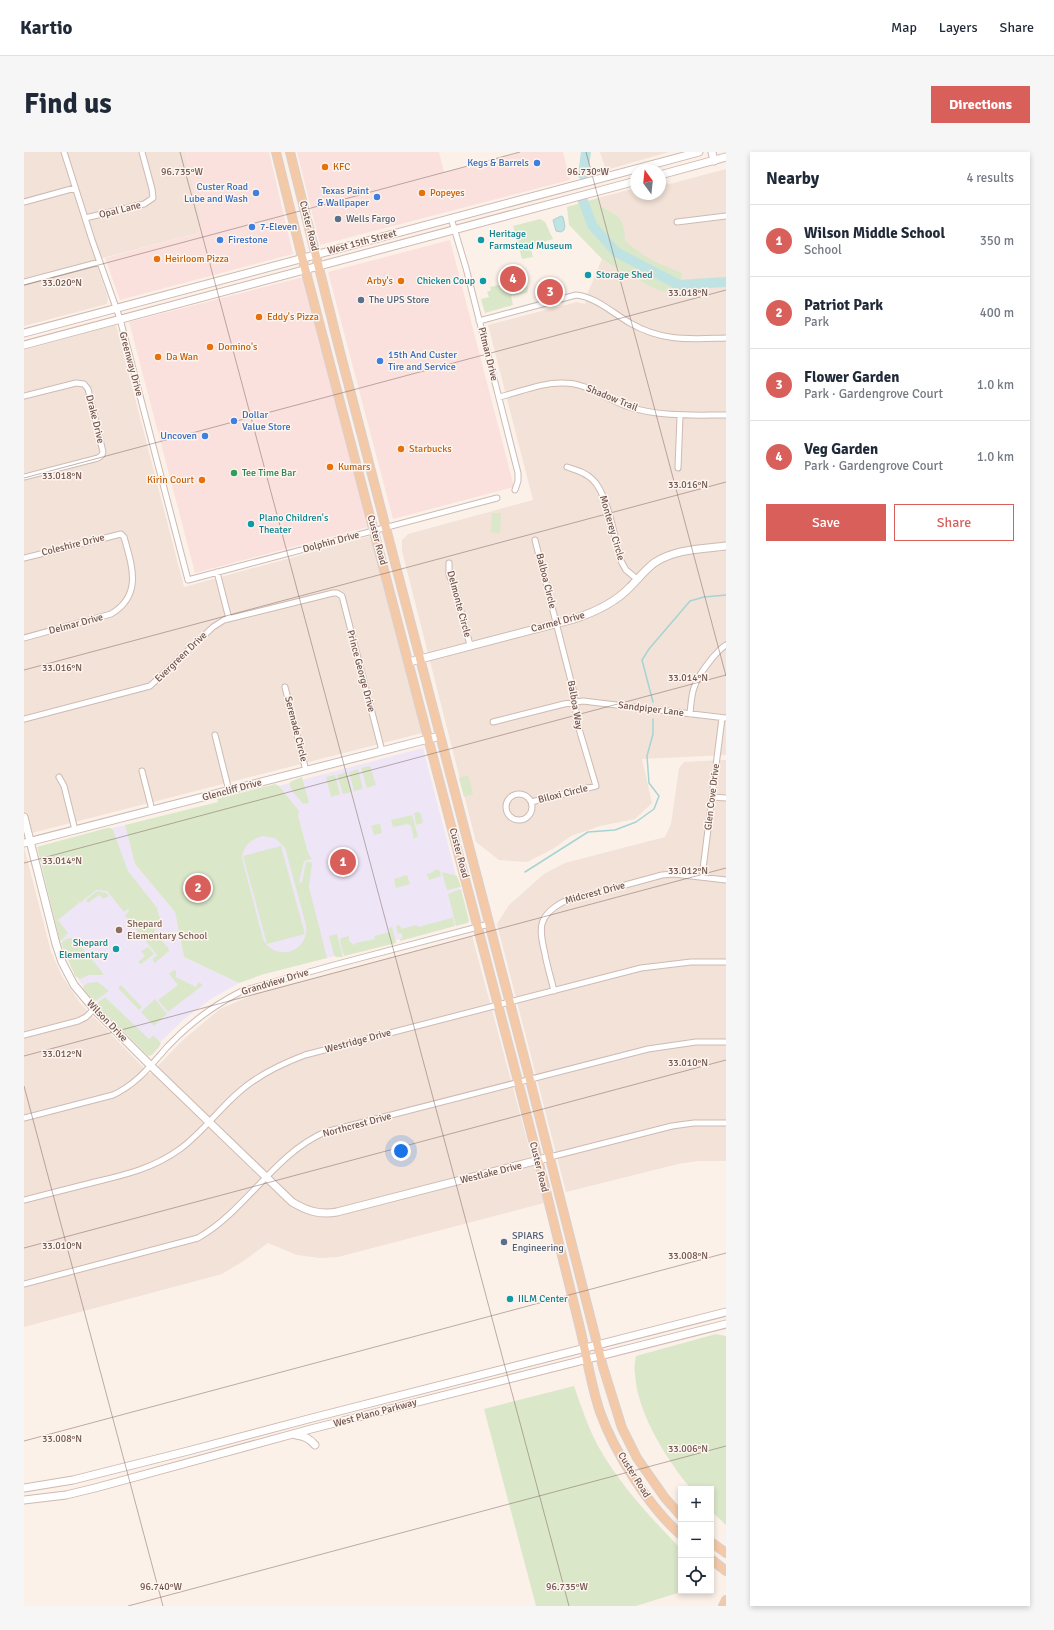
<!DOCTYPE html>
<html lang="en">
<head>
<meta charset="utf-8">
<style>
	body { margin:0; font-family:Signika,sans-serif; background:#f6f6f7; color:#1f2937 }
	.controls { position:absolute; right:12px; bottom:12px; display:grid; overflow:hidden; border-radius:0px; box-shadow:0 2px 6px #0003 }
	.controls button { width:36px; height:36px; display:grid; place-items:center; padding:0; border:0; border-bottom:1px solid #e0e1e3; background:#fff; color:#1f2937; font:20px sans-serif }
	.compass { position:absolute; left:606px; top:12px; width:36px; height:36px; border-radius:50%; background:#fff; box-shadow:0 2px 6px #0003; rotate:345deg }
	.you { position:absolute; left:377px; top:999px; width:14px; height:14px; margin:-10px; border:3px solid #fff; border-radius:50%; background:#1a73e8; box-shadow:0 0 0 6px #1a73e833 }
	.badge { display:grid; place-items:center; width:26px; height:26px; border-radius:50%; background:#d95f5a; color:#fff; font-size:13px; font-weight:700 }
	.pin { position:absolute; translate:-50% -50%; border:2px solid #fff; box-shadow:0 1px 4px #0006 }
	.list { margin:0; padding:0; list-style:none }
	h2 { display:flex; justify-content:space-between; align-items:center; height:52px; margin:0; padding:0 16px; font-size:17px }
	h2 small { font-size:13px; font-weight:400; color:#747a83 }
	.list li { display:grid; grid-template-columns:26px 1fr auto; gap:12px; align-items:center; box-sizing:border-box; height:72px; padding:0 16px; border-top:1px solid #e0e1e3 }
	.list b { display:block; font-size:15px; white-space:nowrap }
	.list p { margin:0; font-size:13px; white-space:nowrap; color:#747a83 }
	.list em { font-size:13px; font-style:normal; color:#747a83 }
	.actions { display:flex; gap:8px; padding:12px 16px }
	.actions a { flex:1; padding:9px 0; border:1px solid #d95f5a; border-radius:0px; text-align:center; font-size:14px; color:#d95f5a }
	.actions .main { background:#d95f5a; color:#fff }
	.icon { flex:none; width:22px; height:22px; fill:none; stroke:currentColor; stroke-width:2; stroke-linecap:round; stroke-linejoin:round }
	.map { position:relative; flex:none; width:702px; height:1454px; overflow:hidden; border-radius:0px }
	header { display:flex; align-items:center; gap:24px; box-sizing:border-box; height:56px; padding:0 20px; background:#fff; border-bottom:1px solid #e0e1e3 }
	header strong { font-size:19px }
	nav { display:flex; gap:22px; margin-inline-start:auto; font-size:14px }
	.intro { display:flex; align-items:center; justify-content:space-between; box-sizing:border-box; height:96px; padding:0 24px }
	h1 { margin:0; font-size:28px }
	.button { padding:10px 18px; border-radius:0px; background:#d95f5a; color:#fff; font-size:14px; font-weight:700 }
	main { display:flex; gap:24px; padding:0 24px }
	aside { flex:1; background:#fff; border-radius:0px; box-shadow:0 2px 6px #0003 }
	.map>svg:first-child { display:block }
	.residential { fill:#f2e2d8 }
	.commercial { fill:#fae1de }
	.education { fill:#eee6f7 }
	.green { fill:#dbe7c9; fill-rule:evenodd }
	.water { fill:#bfe3e2; stroke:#a6d4d2 }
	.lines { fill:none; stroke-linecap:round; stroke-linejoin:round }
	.stream { stroke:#a6d4d2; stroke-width:1.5 }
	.river { stroke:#bfe3e2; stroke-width:10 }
	.minor-casing { stroke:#cebab3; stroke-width:7 }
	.tertiary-casing { stroke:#cebab3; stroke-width:9 }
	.secondary-casing { stroke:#d0b9b1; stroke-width:9 }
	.primary-casing { stroke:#d8cfce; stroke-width:10 }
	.minor { stroke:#fff; stroke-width:5 }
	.tertiary { stroke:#fff; stroke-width:7 }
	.secondary { stroke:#fff; stroke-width:7 }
	.primary { stroke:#f3c9a8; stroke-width:8 }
	.ticks { fill:none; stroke:#73554f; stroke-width:1; stroke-opacity:0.45 }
	.shop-dot { fill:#3f7fe0; stroke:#fdf5ef; stroke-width:1.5 }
	.food-dot { fill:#e8710a; stroke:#fdf5ef; stroke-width:1.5 }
	.service-dot { fill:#5c6f8a; stroke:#fdf5ef; stroke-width:1.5 }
	.culture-dot { fill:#0f9aa8; stroke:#fdf5ef; stroke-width:1.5 }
	.leisure-dot { fill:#2e9e5b; stroke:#fdf5ef; stroke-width:1.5 }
	.education-dot { fill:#8d6e63; stroke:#fdf5ef; stroke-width:1.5 }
	.labels { text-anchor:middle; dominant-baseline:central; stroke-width:3; stroke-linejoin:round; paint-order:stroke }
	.shop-label { font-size:10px; fill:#366cbe; stroke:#fdf5ef; text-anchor:end }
	.food-label { font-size:10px; fill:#c56008; stroke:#fdf5ef; text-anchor:start }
	.street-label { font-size:10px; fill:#73554f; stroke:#fdf5ef }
	.service-label { font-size:10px; fill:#4e5e75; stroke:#fdf5ef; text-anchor:start }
	.culture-label { font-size:10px; fill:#0d838f; stroke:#fdf5ef; text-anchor:start }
	.leisure-label { font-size:10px; fill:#27864d; stroke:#fdf5ef; text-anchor:start }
	.education-label { font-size:10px; fill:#785e54; stroke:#fdf5ef; text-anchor:start }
	.ticks-label { font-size:10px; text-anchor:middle; fill:#73554f; stroke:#fdf5ef; stroke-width:3; stroke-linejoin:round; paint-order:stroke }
</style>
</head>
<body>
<header>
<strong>Kartio</strong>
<nav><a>Map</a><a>Layers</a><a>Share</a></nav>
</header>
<div class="intro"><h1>Find us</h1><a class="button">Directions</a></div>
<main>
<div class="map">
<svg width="702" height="1454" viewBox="0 0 702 1454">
	<rect width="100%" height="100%" fill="#fbf1e9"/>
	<path class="residential" d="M0 0H161L178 70 174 81 71 108 84 146 83 152 0 174Z
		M576 0H645L582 18Z
		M702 17V603L618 607 628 651 611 667 576 674 547 684 529 697 503 710 475 708 452 690 378 399V388L384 382 509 348 464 173 553 150 561 152 564 140 578 107 600 121 633 138 632 111 616 102 601 88 591 62 576 54 574 46 612 36V42H636V30L646 32Z
		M92 173 160 435 347 384 398 581 0 683V198Z
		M697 608H702V1009H674L654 1012 542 1040 473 772 485 753 520 722 541 711 641 685 647 672 655 616 660 610Z
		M0 695 27 800 38 824 56 851 126 922 159 888 196 857 233 841 448 784 520 1051 314 1105 296 1106 273 1103 244 1091 221 1108 198 1122 0 1175Z"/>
	<path class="commercial" d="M161 0H245L269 102 96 148 81 106 174 81 178 70Z
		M273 0H415L420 20 497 0H539L546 28 296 93Z
		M426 88 490 335 369 367 304 120Z
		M279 125 344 375 171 421 105 170Z"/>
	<path class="education" d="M399 596 444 770 240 822 194 650Z
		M101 673 111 712 151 760 160 805 215 831 187 847 160 867 125 901 62 839 48 817 40 796 14 695Z"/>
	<path class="green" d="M574 46 576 54C595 64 600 65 601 88 621 107 633 111 658 121L654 141 633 138 600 121 578 107 545 73 543 55Z
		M516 67 521 70 529 87 506 94 509 105 498 107 489 74Z
		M485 124 494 125 502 130 504 137 503 141 487 144 489 153 461 161 457 147 465 145 463 140 467 138 466 135 482 131 481 126Z
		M468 361H477L476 381 467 380Z
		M346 614 352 633 343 636 337 616Z
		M334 617 339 637 330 639 325 620Z
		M322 620 328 640 319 642 313 623Z
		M311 623 316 642 307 645 302 625Z
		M444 623 449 642 440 645 435 626Z
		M278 625 285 651 279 652C275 644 265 640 266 630Z
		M251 632 255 634 275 659 274 664 284 701 288 707 280 709 275 731 278 730 282 710H286L288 711 285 735 303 806 240 822 215 831 160 805 151 760 111 712 101 673 194 650 193 647ZM239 684 251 686 261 696 282 773C286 800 251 811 239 787L218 706C219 694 227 687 239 684Z
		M390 661 395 660 397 662 399 671 392 673Z
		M388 663 394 684 390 687 387 674 384 672 369 675 367 668Z
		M354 672H356L358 681 350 683 347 674Z
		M83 676H87L89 678 104 719 134 757 133 758 138 772 130 779 143 795 144 794 145 799 131 811 128 807 136 801 133 803 101 764 105 759 104 757 100 760 83 739 72 738 56 751 51 746 55 751 34 768 44 781 36 790 13 695Z
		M257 694 281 782 243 792 219 704Z
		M412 717 416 719 417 724 405 728 403 722 407 721Z
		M418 720 433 724 437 735 423 738Z
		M383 723 386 732 372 736 370 727Z
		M437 737 445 769 443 771 432 774 424 742Z
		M73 739 82 741 85 744 79 747 75 743 64 751 62 748Z
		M426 758 431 774 376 789V787L379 786 377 781 374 782 372 774 376 773 377 777 393 773 394 775 428 766Z
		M368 775 372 791 320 804 316 789 317 786 325 784V789L330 793 332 791 351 787 350 784 366 780 365 776Z
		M313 782 319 805H312L310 803 305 784Z
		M47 786 51 790 56 793 79 821V823H65L56 827 51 824 37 791 42 787Z
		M124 795 130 802 117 812 114 810 121 804 117 799Z
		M150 818 152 819V825L172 835 175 830 179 833 144 860 134 848 154 833 145 822Z
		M74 830 85 839 70 850 60 838 59 835 64 831Z
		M97 833 118 855 115 858 94 836Z
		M81 845 125 887 129 883 137 891 135 895 128 903 124 904 72 852Z
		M131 847 143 862 130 874 117 860Z
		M692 1182 702 1184V1373L687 1359V1337H667C643 1308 613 1261 611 1222 610 1216 611 1210 612 1204Z
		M550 1234C557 1254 564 1275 574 1294 596 1333 626 1365 657 1397V1439H660L612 1454H512L460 1257Z"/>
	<path class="water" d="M537 64 539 65 541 74 540 78 537 80 532 79 529 68Z"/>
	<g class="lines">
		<path class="stream" d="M629 550 618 508 625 497 666 449 680 445 702 443
			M501 720 564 680 591 678 612 670 630 657 635 644 625 631 623 604 629 582V567"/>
		<path class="river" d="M559 23 562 0
			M559 49 568 73 592 100 655 133 702 130"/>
		<defs>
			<path id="minor" d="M40 0 68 88 96 167 164 428 473 346
				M0 50 51 36
				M61 66 120 52 129 46 128 37 118 0
				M427 66 442 116 494 321V329L491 338
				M653 70 702 64
				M0 130 76 110
				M455 169 552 143C572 145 590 162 606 171 639 190 666 187 702 186
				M0 244 52 231 60 232 64 237 79 300 78 303 74 306 0 325
				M475 245C496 240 519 230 540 231 564 231 583 248 605 255 637 265 669 263 702 263
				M543 315C552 318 561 320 568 327 584 341 591 388 597 409L602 418 613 427
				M654 316 656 264
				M0 406 97 382 100 385C108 414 119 443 87 462L0 486
				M425 411V422L432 441 446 493
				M193 420 205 467
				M261 535 282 619
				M666 562C667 553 667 542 671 533 674 523 693 498 702 493
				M0 567 126 534 189 475 200 468 309 441H313L318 444 358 599
				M469 570 540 552 559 549 702 566
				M191 583 205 639
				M118 619 128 658
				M35 625 40 634 51 678
				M482 655a13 13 0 1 1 26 0a13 13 0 1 1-26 0Z
				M688 645 702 646
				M507 650 572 634 553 570 550 541 511 388
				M678 725 698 566
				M530 839C527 826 523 814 521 802 515 777 513 764 539 750L638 723 650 722 702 728
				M0 883 54 869 62 865 70 857
				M0 966 89 943C113 932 127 913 144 894 165 872 190 853 218 839L310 813 465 772
				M526 1005 648 974 670 971H702
				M0 1048C24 1042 47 1036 71 1030 101 1023 130 1016 156 997 178 981 194 958 215 940 234 923 257 912 281 903L617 816 667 810H702
				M0 1132 174 1086C223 1058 249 1003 301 980L624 897 672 890H702"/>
			<path id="tertiary" d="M688 0 690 9
				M385 510 550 467C571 460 591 451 606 435 614 427 621 418 630 411 651 397 678 397 702 394
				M0 665 32 792 38 810 50 833 70 857 127 914 268 1050C283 1059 295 1063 313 1060L526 1005
				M0 691 416 584"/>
			<path id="secondary" d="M636 23 702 5
				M0 181 675 0
				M0 193 612 29
				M272 1283C280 1284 285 1286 291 1293
				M0 1336 49 1328 164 1299 288 1266 702 1160
				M0 1348 42 1343 71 1336 287 1277 702 1172"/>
			<path id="primary" d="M252 0 278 105C352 381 424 657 495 933 515 1011 535 1090 554 1168 562 1199 566 1230 576 1260 591 1301 624 1354 657 1383
				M266 0 316 200 506 928 579 1215 598 1276 613 1306 641 1346 657 1364
				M687 1390 702 1401
				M687 1407 702 1419
				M699 1454 702 1448"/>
		</defs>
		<use href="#minor" class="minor-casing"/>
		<use href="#tertiary" class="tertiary-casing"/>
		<use href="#secondary" class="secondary-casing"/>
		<use href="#primary" class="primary-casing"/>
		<use href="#minor" class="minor"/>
		<use href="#tertiary" class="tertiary"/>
		<use href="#secondary" class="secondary"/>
		<use href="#primary" class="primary"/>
	</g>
	<path class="ticks" d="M156 0 545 1454M562 0 702 524M0 133 496 0M0 326 702 138M0 518 702 330M0 711 702 523M0 904 702 716M0 934 139 1454M0 1096 702 908M0 1289 702 1101M104 1454 702 1294"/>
	<g class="shop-dot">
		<circle cx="513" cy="11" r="4"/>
		<circle cx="232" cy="41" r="4"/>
		<circle cx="353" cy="45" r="4"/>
		<circle cx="228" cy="75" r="4"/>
		<circle cx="196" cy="88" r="4"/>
		<circle cx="356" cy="209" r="4"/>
		<circle cx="210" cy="269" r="4"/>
		<circle cx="181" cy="284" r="4"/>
	</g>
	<g class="food-dot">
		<circle cx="301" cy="15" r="4"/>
		<circle cx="398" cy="41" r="4"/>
		<circle cx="133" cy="107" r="4"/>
		<circle cx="377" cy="129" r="4"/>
		<circle cx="235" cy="165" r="4"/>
		<circle cx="186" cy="195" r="4"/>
		<circle cx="134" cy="205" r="4"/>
		<circle cx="377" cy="297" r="4"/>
		<circle cx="306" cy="315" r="4"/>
		<circle cx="178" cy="328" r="4"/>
	</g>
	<g class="service-dot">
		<circle cx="314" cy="67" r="4"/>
		<circle cx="337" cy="148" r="4"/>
		<circle cx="480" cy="1090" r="4"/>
	</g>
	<g class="culture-dot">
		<circle cx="457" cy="88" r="4"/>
		<circle cx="564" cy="123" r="4"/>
		<circle cx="459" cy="129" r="4"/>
		<circle cx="227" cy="372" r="4"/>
		<circle cx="92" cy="797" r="4"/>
		<circle cx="486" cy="1147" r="4"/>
	</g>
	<circle class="leisure-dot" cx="210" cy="321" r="4"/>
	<circle class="education-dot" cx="95" cy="778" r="4"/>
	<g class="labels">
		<g class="shop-label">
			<text x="505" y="11">Kegs &amp; Barrels</text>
			<text x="224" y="35">Custer Road<tspan x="224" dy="12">Lube and Wash</tspan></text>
			<text x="345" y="39">Texas Paint<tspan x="345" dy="12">&amp; Wallpaper</tspan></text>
			<text x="236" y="75" text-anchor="start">7-Eleven</text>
			<text x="204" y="88" text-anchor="start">Firestone</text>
			<text x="364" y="203" text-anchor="start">15th And Custer<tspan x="364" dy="12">Tire and Service</tspan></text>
			<text x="218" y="263" text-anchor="start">Dollar<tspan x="218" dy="12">Value Store</tspan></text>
			<text x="173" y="284">Uncoven</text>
		</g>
		<g class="food-label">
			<text x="309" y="15">KFC</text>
			<text x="406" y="41">Popeyes</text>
			<text x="141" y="107">Heirloom Pizza</text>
			<text x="369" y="129" text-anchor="end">Arby's</text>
			<text x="243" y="165">Eddy's Pizza</text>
			<text x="194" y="195">Domino's</text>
			<text x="142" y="205">Da Wan</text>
			<text x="385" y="297">Starbucks</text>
			<text x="314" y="315">Kumars</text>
			<text x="170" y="328" text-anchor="end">Kirin Court</text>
		</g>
		<g class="street-label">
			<text transform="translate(96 58) rotate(-14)">Opal Lane</text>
			<text transform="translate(285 74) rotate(76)">Custer Road</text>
			<text transform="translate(338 90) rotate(-15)">West 15th Street</text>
			<text transform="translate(464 202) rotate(76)">Pitman Drive</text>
			<text transform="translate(107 212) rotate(75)">Greenway Drive</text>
			<text transform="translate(588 246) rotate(22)">Shadow Trail</text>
			<text transform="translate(71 267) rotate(76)">Drake Drive</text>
			<text transform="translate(588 376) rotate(74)">Monterey Circle</text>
			<text transform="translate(353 388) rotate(75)">Custer Road</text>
			<text transform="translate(307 390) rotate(-15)">Dolphin Drive</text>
			<text transform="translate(49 393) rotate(-14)">Coleshire Drive</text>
			<text transform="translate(522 429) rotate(76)">Balboa Circle</text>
			<text transform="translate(435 452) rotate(75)">Delmonte Circle</text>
			<text transform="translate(534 470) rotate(-15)">Carmel Drive</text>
			<text transform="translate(52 472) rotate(-15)">Delmar Drive</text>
			<text transform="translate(157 505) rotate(-44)">Evergreen Drive</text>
			<text transform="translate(337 519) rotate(75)">Prince George Drive</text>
			<text transform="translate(551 553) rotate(80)">Balboa Way</text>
			<text transform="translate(627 557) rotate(7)">Sandpiper Lane</text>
			<text transform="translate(272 577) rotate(76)">Serenade Circle</text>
			<text transform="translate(208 638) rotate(-15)">Glencliff Drive</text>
			<text transform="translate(539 642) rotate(-14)">Biloxi Circle</text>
			<text transform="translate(688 645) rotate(-83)">Glen Cove Drive</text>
			<text transform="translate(435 701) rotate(75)">Custer Road</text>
			<text transform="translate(571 741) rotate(-15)">Midcrest Drive</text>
			<text transform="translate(251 830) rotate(-17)">Grandview Drive</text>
			<text transform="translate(83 869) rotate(46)">Wilson Drive</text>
			<text transform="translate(334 889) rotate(-15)">Westridge Drive</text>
			<text transform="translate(333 973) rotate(-15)">Northcrest Drive</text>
			<text transform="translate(515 1015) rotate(76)">Custer Road</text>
			<text transform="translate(467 1021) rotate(-14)">Westlake Drive</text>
			<text transform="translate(351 1261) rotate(-15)">West Plano Parkway</text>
			<text transform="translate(610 1323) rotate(58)">Custer Road</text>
		</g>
		<g class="service-label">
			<text x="322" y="67">Wells Fargo</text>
			<text x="345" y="148">The UPS Store</text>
			<text x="488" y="1084">SPIARS<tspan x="488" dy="12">Engineering</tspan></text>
		</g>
		<g class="culture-label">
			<text x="465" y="82">Heritage<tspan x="465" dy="12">Farmstead Museum</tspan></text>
			<text x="572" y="123">Storage Shed</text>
			<text x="451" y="129" text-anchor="end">Chicken Coup</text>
			<text x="235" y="366">Plano Children's<tspan x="235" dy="12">Theater</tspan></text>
			<text x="84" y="791" text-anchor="end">Shepard<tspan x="84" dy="12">Elementary</tspan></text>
			<text x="494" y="1147">IILM Center</text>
		</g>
		<g class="leisure-label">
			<text x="218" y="321">Tee Time Bar</text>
		</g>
		<g class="education-label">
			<text x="103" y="772">Shepard<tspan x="103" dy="12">Elementary School</tspan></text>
		</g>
	</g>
	<g class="ticks-label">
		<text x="158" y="23">96.735°W</text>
		<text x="564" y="23">96.730°W</text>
		<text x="38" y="134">33.020°N</text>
		<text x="664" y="144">33.018°N</text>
		<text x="38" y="327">33.018°N</text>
		<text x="664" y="336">33.016°N</text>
		<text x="38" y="519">33.016°N</text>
		<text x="664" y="529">33.014°N</text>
		<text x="38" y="712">33.014°N</text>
		<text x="664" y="722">33.012°N</text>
		<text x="38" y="905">33.012°N</text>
		<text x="664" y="914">33.010°N</text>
		<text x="38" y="1097">33.010°N</text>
		<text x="664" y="1107">33.008°N</text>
		<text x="38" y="1290">33.008°N</text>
		<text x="664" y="1300">33.006°N</text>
		<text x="137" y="1438">96.740°W</text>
		<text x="543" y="1438">96.735°W</text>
	</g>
</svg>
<div class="controls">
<button>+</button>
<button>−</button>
<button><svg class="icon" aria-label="locate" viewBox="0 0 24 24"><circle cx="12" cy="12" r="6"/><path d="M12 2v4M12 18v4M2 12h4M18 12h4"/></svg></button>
</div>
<svg class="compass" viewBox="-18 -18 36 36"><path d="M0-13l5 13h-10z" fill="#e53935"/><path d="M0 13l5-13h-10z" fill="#747a83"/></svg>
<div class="you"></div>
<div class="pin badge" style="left:319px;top:710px">1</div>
<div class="pin badge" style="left:174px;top:736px">2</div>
<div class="pin badge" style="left:526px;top:140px">3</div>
<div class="pin badge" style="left:489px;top:127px">4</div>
</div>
<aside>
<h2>Nearby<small>4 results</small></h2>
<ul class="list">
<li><span class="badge">1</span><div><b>Wilson Middle School</b><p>School</p></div><em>350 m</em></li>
<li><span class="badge">2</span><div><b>Patriot Park</b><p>Park</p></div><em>400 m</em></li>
<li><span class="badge">3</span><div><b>Flower Garden</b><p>Park · Gardengrove Court</p></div><em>1.0 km</em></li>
<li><span class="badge">4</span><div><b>Veg Garden</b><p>Park · Gardengrove Court</p></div><em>1.0 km</em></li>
</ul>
<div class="actions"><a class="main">Save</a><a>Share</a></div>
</aside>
</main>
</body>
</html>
